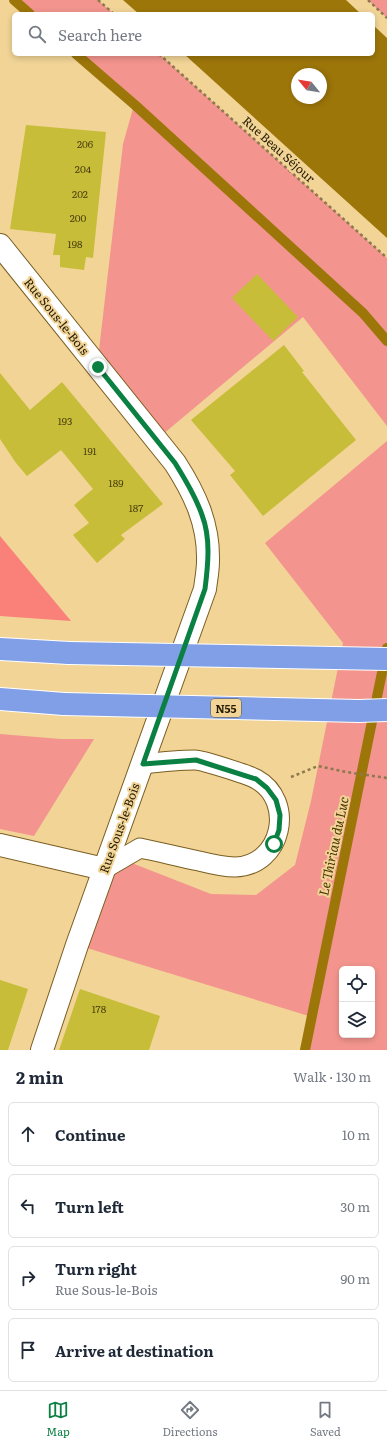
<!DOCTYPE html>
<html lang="en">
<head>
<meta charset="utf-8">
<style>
	body { margin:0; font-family:Literata,serif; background:#f2f2f3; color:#1f2937 }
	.controls { position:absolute; right:12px; bottom:12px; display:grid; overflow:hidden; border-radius:6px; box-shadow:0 2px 6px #0003 }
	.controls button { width:36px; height:36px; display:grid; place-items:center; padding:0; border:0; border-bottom:1px solid #e0e1e3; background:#fff; color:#1f2937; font:20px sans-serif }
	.compass { position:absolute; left:291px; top:68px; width:36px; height:36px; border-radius:50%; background:#fff; box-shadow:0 2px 6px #0003; rotate:300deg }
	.stop { position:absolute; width:12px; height:12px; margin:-9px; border:3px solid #0b8043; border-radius:50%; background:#fff }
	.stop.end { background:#0b8043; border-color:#fff; box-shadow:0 1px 4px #0008 }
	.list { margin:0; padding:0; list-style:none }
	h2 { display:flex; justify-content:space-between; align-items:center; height:52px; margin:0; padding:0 16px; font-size:17px }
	h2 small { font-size:13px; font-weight:400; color:#747a83 }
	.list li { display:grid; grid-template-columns:26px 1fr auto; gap:12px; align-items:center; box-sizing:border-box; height:64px; margin:0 8px 8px; padding:0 8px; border:1px solid #e0e1e3; border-radius:6px }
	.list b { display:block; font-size:15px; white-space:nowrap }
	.list p { margin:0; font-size:13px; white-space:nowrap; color:#747a83 }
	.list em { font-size:13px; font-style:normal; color:#747a83 }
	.icon { flex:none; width:22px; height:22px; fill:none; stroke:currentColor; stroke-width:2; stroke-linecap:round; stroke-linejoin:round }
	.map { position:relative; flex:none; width:387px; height:1050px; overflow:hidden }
	.search { position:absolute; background:#fff; box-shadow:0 2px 6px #0003; left:12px; right:12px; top:12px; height:44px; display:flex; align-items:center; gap:10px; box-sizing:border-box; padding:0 14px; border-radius:6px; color:#747a83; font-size:15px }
	.sheet { height:340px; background:#fff }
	nav { display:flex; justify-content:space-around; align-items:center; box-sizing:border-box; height:56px; border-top:1px solid #e0e1e3; background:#fff; font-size:11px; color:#747a83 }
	nav a { display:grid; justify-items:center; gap:2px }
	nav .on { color:#0b8043 }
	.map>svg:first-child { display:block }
	.green { fill:#f3958e; fill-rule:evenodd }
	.forest { fill:#f98179 }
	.water { fill:#9d760a; fill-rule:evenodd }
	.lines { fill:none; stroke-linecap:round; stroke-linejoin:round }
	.stream { stroke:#9d760a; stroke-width:10 }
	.building { fill:#c7bd39 }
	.service-casing { stroke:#7a5f22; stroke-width:21 }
	.minor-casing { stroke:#7a5f22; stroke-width:24 }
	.tertiary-casing { stroke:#7a5f22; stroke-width:24 }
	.trunk-casing { stroke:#fff; stroke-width:24 }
	.path { stroke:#8d794e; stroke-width:2.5; stroke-dasharray:3 3; stroke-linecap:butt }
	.service { stroke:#fff; stroke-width:19 }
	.minor { stroke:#fff; stroke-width:22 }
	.tertiary { stroke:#fff; stroke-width:22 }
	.trunk { stroke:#809fe6; stroke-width:22 }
	.trunk-bridge-casing { stroke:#fff; stroke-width:24; stroke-linecap:butt }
	.trunk-bridge { stroke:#809fe6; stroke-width:22 }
	.route { stroke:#0b8043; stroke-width:5 }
	.labels { text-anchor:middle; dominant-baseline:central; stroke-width:4; stroke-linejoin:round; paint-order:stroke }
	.number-label { font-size:10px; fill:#4d4310 }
	.shield { fill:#f1d496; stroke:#62522e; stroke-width:1 }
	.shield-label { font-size:11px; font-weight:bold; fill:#241a02 }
	.street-label { font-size:12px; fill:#241a02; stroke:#f1d496 }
	.water-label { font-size:13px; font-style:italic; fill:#483400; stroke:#f1d496 }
</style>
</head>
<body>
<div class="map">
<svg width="387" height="1050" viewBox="0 0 387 1050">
	<rect width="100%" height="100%" fill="#f1d496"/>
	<path class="green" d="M14 0H98L114 14H30Z
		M368 0H387V18Z
		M76 54H159L387 258V426L303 317 156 440 97 367 123 144 134 105Z
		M387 441V1050H305L312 1017 77 945 90 911 124 860 211 894 256 895 295 865 311 801 343 643 265 543ZM342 969H372V1035H342Z
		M0 734 61 739H94L34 836 0 829Z"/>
	<path class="forest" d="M0 536 71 621 0 616Z"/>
	<path class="water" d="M123 0H346L361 14H139Z
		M373 25 387 38V238L184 54H373ZM297 74H321V98H297Z"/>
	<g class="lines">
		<path class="stream" d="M14 0 30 14
			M76 54 135 105 363 313 387 341
			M305 1050 387 648"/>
	</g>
	<path class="building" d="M26 125 106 132 93 258 86 257 84 270 60 267V255H53L56 234 10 229Z
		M257 274 298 317 273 341 232 298Z
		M284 345 304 371 302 372 356 440 263 516 230 475 235 471 191 420Z
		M0 373 30 410 62 382 163 504 121 535 125 539 97 563 73 535 89 523 74 505 93 489 61 450 27 476 16 463 0 439Z
		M0 980 28 989 8 1050H0Z
		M80 989 160 1016 149 1050H59Z"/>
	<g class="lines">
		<defs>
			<path id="service" d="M104 869 140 848C160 852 179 857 199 861 211 864 223 867 235 867 282 866 296 801 256 779 249 775 202 760 195 760 178 760 160 762 143 764"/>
			<path id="minor" d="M0 845 104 869"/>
			<path id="tertiary" d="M0 245 175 463C195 494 209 524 208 561 208 571 206 580 205 589L77 945 42 1050"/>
			<path id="trunk" d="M0 649 69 653
				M0 699 64 704"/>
		</defs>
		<use href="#service" class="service-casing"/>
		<use href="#minor" class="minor-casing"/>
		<use href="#tertiary" class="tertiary-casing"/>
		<use href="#trunk" class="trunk-casing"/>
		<path class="path" d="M98 0 114 14
			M368 0 387 18
			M159 54 387 258
			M291 777 318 766 346 772 387 778"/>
		<use href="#service" class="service"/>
		<use href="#minor" class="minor"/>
		<use href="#tertiary" class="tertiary"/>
		<use href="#trunk" class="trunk"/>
		<defs>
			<path id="trunk-bridge" d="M69 653 387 659
				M64 704 359 711 387 710"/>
		</defs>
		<use href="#trunk-bridge" class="trunk-bridge-casing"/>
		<use href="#trunk-bridge" class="trunk-bridge"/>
	</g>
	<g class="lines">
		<path class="route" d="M98 367 175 463C185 479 196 497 202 515 211 538 208 565 205 589L143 764 196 760 256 779 267 788 276 800 280 815 279 830 274 844"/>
	</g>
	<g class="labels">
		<g class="number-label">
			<text x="85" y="143">206</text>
			<text x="83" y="168">204</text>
			<text x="80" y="193">202</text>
			<text x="78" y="217">200</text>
			<text x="75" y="243">198</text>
			<text x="65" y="420">193</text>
			<text x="90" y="450">191</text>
			<text x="116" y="482">189</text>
			<text x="136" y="507">187</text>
			<text x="99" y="1008">178</text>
		</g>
		<rect class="shield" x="211" y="699" width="30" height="18" rx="3"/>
		<g class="shield-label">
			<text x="226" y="708">N55</text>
		</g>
		<g class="street-label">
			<text transform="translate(279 149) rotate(42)">Rue Beau Séjour</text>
			<text transform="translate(57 316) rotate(51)">Rue Sous-le-Bois</text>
			<text transform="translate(119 828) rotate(-70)">Rue Sous-le-Bois</text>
		</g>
		<g class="water-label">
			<text transform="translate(333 846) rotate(-78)">Le Thiriau du Luc</text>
		</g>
	</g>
</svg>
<div class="controls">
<button><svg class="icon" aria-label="locate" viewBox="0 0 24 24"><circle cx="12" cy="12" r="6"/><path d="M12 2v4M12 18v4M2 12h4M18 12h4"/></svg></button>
<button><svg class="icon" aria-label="layers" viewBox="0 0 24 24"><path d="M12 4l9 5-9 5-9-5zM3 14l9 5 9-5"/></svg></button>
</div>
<svg class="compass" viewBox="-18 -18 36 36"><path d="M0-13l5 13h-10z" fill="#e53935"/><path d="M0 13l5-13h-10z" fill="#747a83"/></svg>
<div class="stop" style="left:274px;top:844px"></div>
<div class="stop end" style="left:98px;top:367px"></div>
<div class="search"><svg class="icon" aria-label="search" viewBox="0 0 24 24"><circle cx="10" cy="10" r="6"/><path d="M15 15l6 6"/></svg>Search here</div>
</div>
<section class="sheet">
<h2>2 min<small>Walk · 130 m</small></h2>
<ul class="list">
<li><svg class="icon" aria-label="ahead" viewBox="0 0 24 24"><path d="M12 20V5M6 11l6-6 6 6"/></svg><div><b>Continue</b></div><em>10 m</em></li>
<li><svg class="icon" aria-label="left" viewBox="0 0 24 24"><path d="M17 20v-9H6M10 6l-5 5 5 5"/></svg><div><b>Turn left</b></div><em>30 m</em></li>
<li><svg class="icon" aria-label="right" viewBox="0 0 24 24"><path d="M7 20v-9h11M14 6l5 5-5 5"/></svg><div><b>Turn right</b><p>Rue Sous-le-Bois</p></div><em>90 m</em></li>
<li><svg class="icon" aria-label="arrive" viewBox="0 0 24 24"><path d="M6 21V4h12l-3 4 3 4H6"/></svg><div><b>Arrive at destination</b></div></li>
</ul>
</section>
<nav>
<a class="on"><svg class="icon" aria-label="map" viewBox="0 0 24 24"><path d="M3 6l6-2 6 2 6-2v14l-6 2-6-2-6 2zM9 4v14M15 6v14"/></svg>Map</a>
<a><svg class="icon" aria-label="directions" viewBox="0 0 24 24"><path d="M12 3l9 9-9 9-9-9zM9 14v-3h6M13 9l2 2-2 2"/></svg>Directions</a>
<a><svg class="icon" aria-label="saved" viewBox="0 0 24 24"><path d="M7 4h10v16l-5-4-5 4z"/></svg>Saved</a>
</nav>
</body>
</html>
